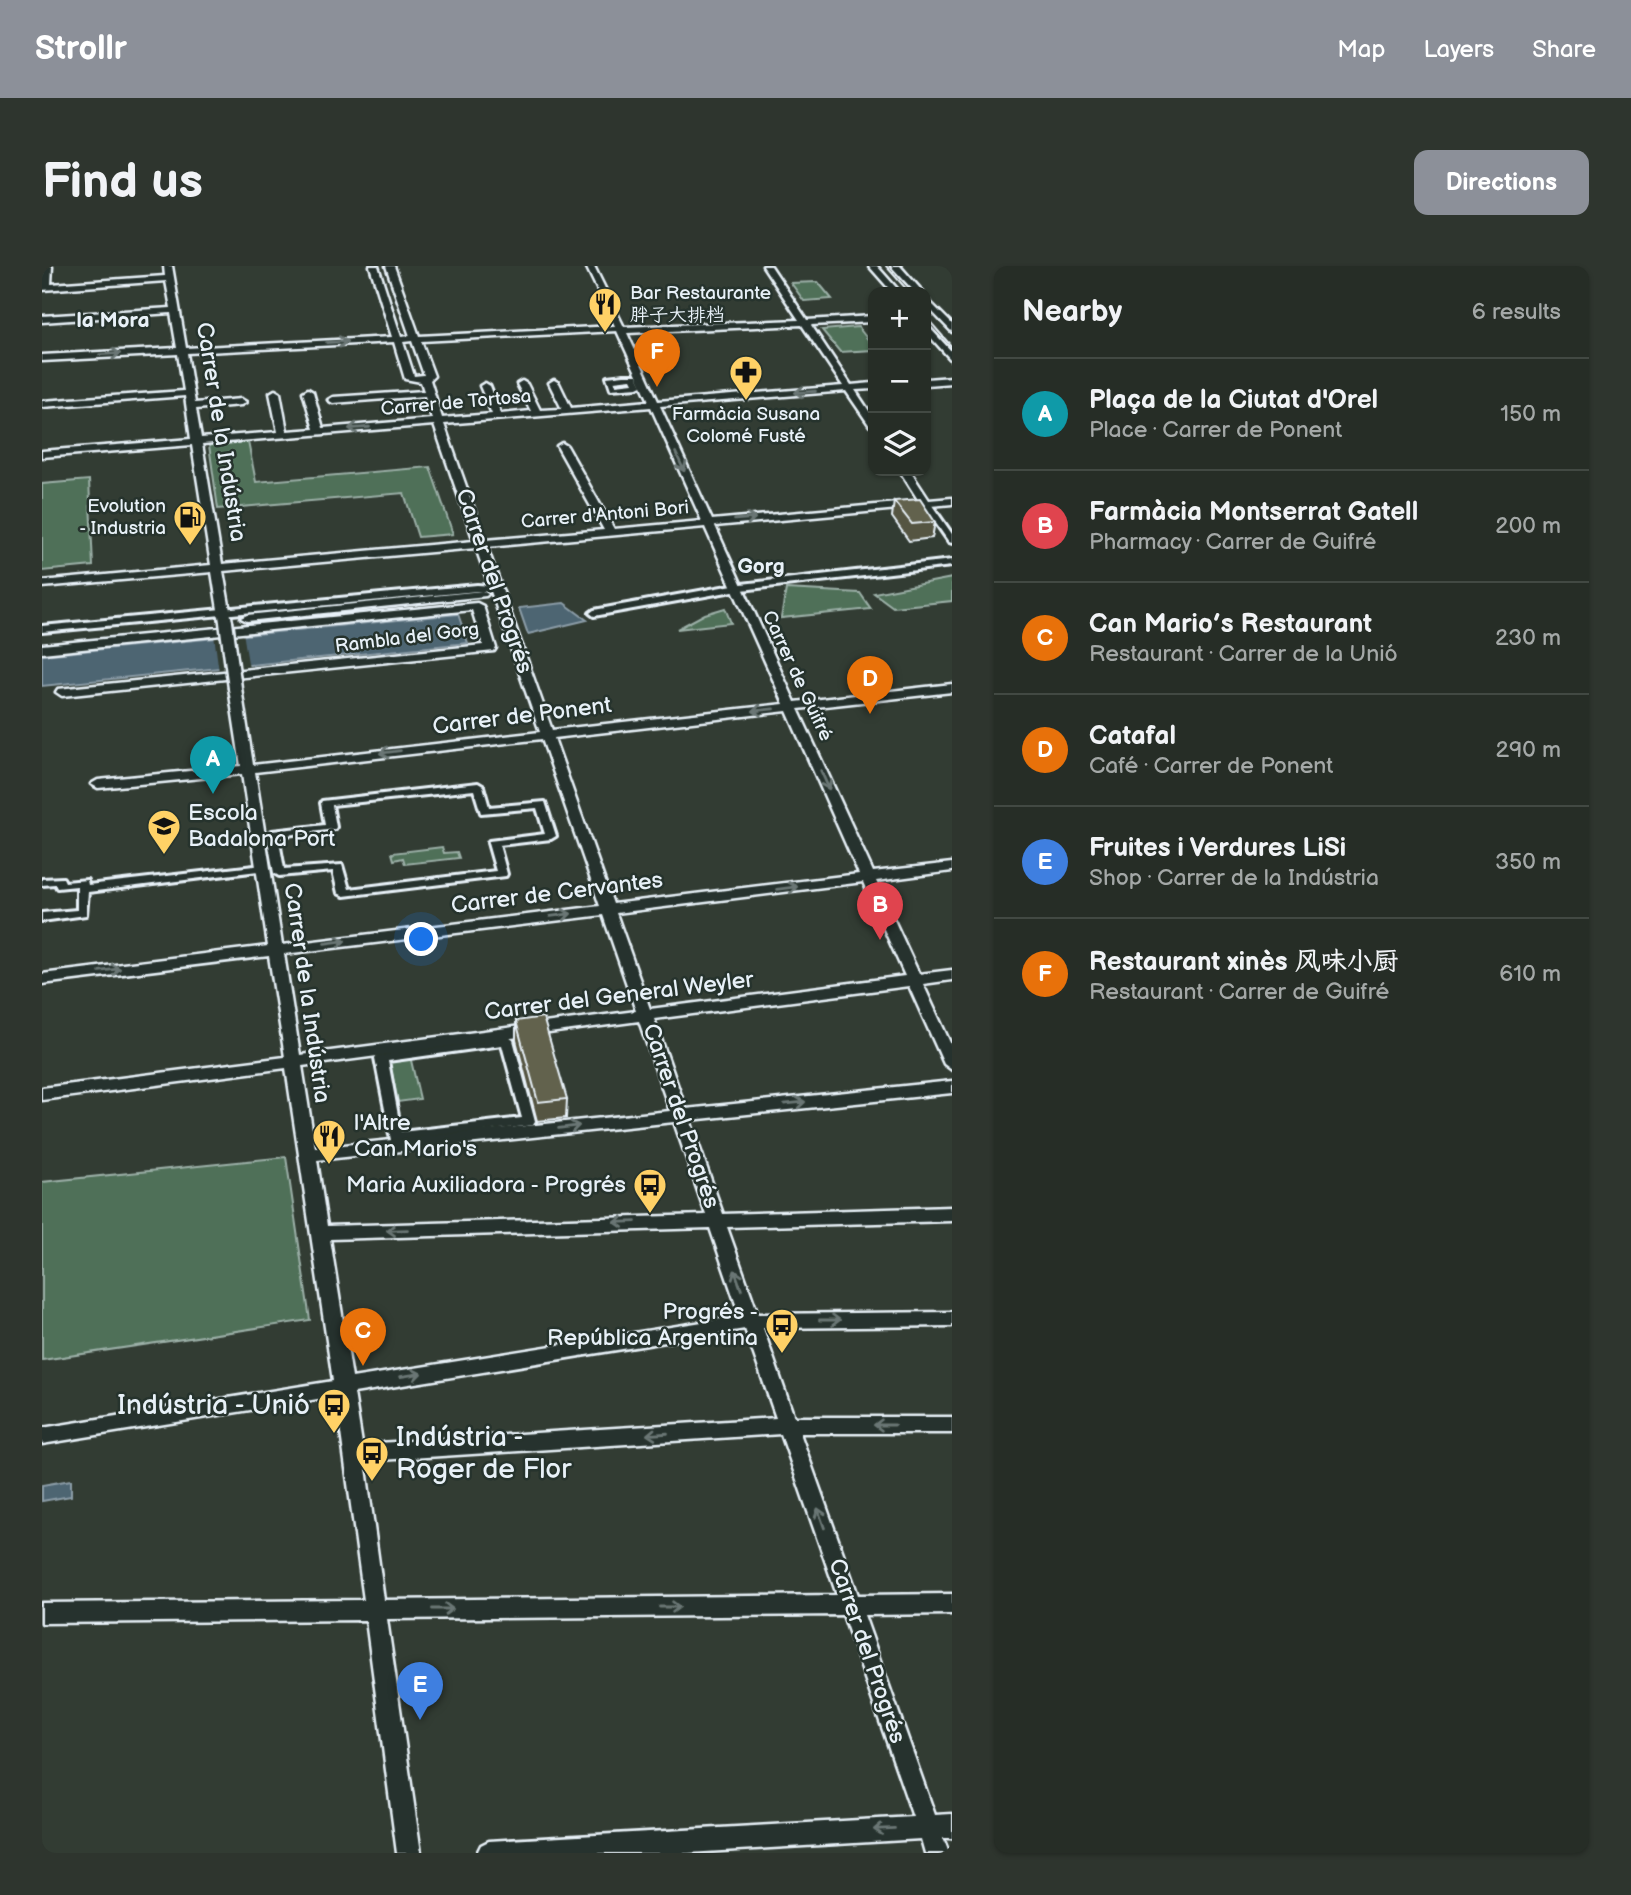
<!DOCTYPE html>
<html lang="en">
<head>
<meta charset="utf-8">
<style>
	body { margin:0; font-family:"Balsamiq Sans","LXGW WenKai TC",sans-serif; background:#2e352e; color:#f1f3f6 }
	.controls { position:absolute; right:21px; top:21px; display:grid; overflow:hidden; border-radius:14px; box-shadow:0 2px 5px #0004 }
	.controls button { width:63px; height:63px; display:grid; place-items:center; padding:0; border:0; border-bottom:2px solid #424943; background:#262d26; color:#f1f3f6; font:35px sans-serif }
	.you { position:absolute; left:380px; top:674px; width:24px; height:24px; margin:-18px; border:5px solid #fff; border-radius:50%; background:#1a73e8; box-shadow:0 0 0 10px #1a73e833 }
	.badge { display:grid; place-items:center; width:46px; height:46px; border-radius:50%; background:#8c9099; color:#fff; font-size:23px; font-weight:700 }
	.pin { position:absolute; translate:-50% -58px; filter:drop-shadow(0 2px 4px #0008) }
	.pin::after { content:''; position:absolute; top:37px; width:24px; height:21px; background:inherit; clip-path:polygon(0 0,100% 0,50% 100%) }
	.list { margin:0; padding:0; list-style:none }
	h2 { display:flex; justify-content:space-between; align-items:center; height:91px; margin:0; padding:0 28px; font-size:30px }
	h2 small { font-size:23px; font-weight:400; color:#a4a8a7 }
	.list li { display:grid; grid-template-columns:46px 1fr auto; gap:21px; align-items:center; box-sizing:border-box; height:112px; padding:0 28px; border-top:2px solid #424943 }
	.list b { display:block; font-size:26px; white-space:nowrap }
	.list p { margin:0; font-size:23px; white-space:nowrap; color:#a4a8a7 }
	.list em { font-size:23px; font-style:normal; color:#a4a8a7 }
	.icon { flex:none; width:38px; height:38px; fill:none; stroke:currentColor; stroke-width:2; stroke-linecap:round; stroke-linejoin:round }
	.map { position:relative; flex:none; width:910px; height:1587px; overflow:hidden; border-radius:14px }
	header { display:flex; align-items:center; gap:42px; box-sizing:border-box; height:98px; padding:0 35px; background:#8c9099; color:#fff }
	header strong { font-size:33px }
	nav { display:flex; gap:38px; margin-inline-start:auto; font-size:24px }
	.intro { display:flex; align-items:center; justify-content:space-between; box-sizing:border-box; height:168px; padding:0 42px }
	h1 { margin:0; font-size:49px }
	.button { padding:18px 32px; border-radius:14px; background:#8c9099; color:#fff; font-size:24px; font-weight:700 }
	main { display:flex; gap:42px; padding:0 42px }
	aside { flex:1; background:#262d26; border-radius:14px; box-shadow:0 2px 5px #0004 }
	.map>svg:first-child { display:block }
	.green { fill:#4f6f58; stroke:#9cb0a8; stroke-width:2 }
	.water { fill:#4e6572; stroke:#8c9da8; stroke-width:2 }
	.pier { fill:#323c33 }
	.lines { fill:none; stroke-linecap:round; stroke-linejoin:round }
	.pedestrian-casing { stroke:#e8f1f8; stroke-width:6 }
	.minor-casing { stroke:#e8f1f8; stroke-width:5 }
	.pedestrian { fill:#26332d; fill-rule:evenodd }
	.minor { fill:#26332d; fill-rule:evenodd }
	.tram { stroke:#e8f1f8; stroke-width:2 }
	.minor-bridge-casing { stroke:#e8f1f8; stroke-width:17; stroke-linecap:butt }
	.minor-bridge { stroke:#26332d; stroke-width:12 }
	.wall { fill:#545442; stroke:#e8f1f8; stroke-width:2 }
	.building { fill:#62624d; stroke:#e8f1f8; stroke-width:2 }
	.oneway { stroke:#6a7674 }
	.labels { text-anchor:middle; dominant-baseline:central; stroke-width:5; stroke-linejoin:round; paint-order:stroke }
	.far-poi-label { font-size:19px; fill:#e8f1f8; stroke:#26332d; text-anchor:start }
	.far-street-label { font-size:19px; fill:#e8f1f8; stroke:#26332d }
	.far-neighbourhood-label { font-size:21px; font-weight:bold; fill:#e8f1f8; stroke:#26332d }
	.street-label { font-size:23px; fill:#e8f1f8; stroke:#26332d }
	.poi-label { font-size:23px; fill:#e8f1f8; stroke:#26332d; text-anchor:start }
	.near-poi-label { font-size:28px; fill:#e8f1f8; stroke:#26332d; text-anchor:end }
</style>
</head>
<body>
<header>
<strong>Strollr</strong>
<nav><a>Map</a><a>Layers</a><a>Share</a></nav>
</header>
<div class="intro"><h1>Find us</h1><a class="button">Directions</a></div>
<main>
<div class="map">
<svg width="910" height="1587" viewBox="0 0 910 1587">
	<rect width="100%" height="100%" fill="#323c33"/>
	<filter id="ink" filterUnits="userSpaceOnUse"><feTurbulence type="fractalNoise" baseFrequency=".0143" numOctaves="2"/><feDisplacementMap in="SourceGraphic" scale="14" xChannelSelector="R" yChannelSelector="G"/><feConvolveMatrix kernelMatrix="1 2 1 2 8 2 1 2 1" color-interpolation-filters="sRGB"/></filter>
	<g filter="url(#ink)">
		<path class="green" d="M776 16 790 33 762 35 749 17Z
			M816 61 831 80V84L798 86 780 64Z
			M206 176 214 216 388 201 411 268 376 271 362 227 176 243 167 179Z
			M47 214 51 300 0 305V218Z
			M910 312V335L851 341 832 327Z
			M744 323 818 327 829 343 739 352Z
			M683 342 689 357 635 363 663 348Z
			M400 581 402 587 415 586 417 592 363 598 361 592 352 594 350 587Z
			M368 790 378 833 356 836 347 793Z
			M244 891 268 1054 0 1094V916Z"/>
		<path class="water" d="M522 337 545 354 486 368 477 342Z
			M416 348 426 377 0 420V389Z
			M29 1214V1230L0 1235V1219Z"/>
		<path class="pier" d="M201 366 207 403 177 406 172 369Z"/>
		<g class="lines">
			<defs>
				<path id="pedestrian" d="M582 109H595L600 119 596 121 569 123 565 111ZM589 113 591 117 574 119 572 115Z
					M881 235H887L910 268V277L907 276 880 237Z
					M910 294V300L691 325 552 350 548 347 552 344 691 319Z
					M435 319 450 320 454 323 450 326 435 325 0 366V360Z
					M436 517 441 520 447 541 503 536 514 570 509 573 457 579 465 608 464 610 302 630 296 627 291 605 237 610 232 607 225 568 230 565 283 559 279 537 280 535ZM432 524 439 547 495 542 503 568 447 575 446 577 454 605 307 623 300 599 242 603 236 570 293 563 294 561 290 539Z
					M221 599 226 602 225 604 46 626 44 649 0 655V647L35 644V620L15 622 13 618 0 619V613L21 612 23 616 45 614 46 619Z
					M465 770 471 774 493 856 491 859 354 876 349 874 333 792 335 789ZM460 779 480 852 359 866 346 795Z"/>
				<path id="minor" d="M2 0H10L9 18 123 10 122 0H130L144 82 350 71 328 0H336L359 71 368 70 344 0H352L377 70 573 60 544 0H552L582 61 757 54 721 0H729L765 54 831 50V56L769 59 809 119 831 117V123L813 124 831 151V161L828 160 804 125 618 140 670 254 877 235 858 205H868L887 234 910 232V238L673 260 753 436 910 418V426L756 443 831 606 910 597V605L834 615 877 708 910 704V714L881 718 910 781V804L902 798 867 720 612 753 644 843 910 815V827L648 854 681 948 910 941V955L685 961 716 1048 910 1046V1060L721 1062 752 1151H910V1167H758L816 1329 910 1328V1348L822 1349 893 1549 910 1548V1572H901L907 1587H883L879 1573 646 1587H435L439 1579 447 1575 871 1551 801 1349 345 1353 379 1587H355L324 1354 0 1357V1337L322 1334 294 1130 0 1178V1162L291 1115 244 802 0 834V822L243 791 227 690 0 718V708L226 680 200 508 56 522 49 518 56 514 199 500 187 422 193 418 199 422 211 499 498 466 434 282 181 305 190 356 184 359 178 356 170 306 0 321V315L169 299 150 179 0 191V185L149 173 143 130 0 141V135L142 125 136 88 0 95V89L135 82 129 47 0 56V50L129 42 124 15 0 24ZM760 59 801 120 616 135 585 67ZM575 65 607 135 529 142 517 117 512 114 507 117 520 143 498 144 485 118 480 115 475 118 489 145 459 148 448 120 443 117 438 120 450 148 400 152 388 114 392 110 379 75ZM370 75 382 109 372 110 361 76ZM352 76 363 113 379 116 382 125 291 131 286 134 291 137 383 130 390 153 281 162 271 126 266 123 261 126 272 163 245 165 238 127 233 124 228 127 236 166 159 172 154 143 199 139 204 136 199 133 153 137 145 87ZM609 141 660 255 572 263 525 180 520 177 515 180 562 264 443 274 402 158ZM392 159 432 275 180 298 160 178ZM663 261 742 438 510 464 445 281ZM745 445 817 608 571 638 512 472ZM500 473 558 640 240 679 213 506ZM821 616 863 710 608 743 574 647ZM561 649 594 745 258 789 242 688ZM597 755 628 845 273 882 260 800ZM632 856 664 949 285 960 275 894ZM668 962 698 1050 310 1112 288 973ZM703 1063 734 1152 320 1178 312 1127ZM739 1168 795 1329 342 1334 323 1195Z
					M827 0H835L858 26H850Z
					M849 0H858L881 26H873Z
					M884 32 910 58V66L884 39Z
					M884 58 910 86V95L884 66Z
					M910 111V117L884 119V113Z
					M440 325 446 328 444 330 205 355 199 352 205 349Z
					M435 337 441 340 454 382 452 385 20 430 14 426 16 423 441 379 430 344 0 387V379Z"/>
			</defs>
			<use href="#pedestrian" class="pedestrian-casing"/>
			<use href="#minor" class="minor-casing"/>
			<use href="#pedestrian" class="pedestrian"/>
			<use href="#minor" class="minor"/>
			<path class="tram" d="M844 0 867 26
				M884 51 910 81"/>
			<defs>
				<path id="minor-bridge" d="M184 356 193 422"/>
			</defs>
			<use href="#minor-bridge" class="minor-bridge-casing"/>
			<use href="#minor-bridge" class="minor-bridge"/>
		</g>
		<path class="wall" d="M852 235 893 256 890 272 867 275 850 251Z
			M474 755 525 833 524 852 495 855 474 774Z"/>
		<path class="building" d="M878 233 893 256 870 258 852 235Z
			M501 751 525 833 496 836 474 755Z"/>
		<defs><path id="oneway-shaft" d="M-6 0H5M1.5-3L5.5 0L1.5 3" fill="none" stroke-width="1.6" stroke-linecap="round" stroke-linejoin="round" transform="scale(1.75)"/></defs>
		<g class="oneway">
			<use href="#oneway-shaft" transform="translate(295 76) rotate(-3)"/>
			<use href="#oneway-shaft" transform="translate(68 88) rotate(-3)"/>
			<use href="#oneway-shaft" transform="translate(763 126) rotate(176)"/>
			<use href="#oneway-shaft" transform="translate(317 162) rotate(176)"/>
			<use href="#oneway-shaft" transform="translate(638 196) rotate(65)"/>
			<use href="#oneway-shaft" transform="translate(703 253) rotate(-5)"/>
			<use href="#oneway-shaft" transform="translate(721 444) rotate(174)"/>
			<use href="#oneway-shaft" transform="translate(348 486) rotate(173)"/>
			<use href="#oneway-shaft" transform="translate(783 514) rotate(66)"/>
			<use href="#oneway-shaft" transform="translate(745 622) rotate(-7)"/>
			<use href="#oneway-shaft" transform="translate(519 649) rotate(-7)"/>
			<use href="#oneway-shaft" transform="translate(293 676) rotate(-7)"/>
			<use href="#oneway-shaft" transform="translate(68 704) rotate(-7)"/>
			<use href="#oneway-shaft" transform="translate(753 837) rotate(-6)"/>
			<use href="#oneway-shaft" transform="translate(527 861) rotate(-7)"/>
			<use href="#oneway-shaft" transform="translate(583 956) rotate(178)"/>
			<use href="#oneway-shaft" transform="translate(355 964) rotate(178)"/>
			<use href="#oneway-shaft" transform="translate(696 1014) rotate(-109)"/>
			<use href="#oneway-shaft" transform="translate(788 1054)"/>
			<use href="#oneway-shaft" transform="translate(369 1109) rotate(-9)"/>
			<use href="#oneway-shaft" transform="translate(842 1159) rotate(-180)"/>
			<use href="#oneway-shaft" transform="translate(615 1168) rotate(176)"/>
			<use href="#oneway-shaft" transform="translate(779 1252) rotate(-109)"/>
			<use href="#oneway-shaft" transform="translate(628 1341)"/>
			<use href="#oneway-shaft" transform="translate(401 1343)"/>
			<use href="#oneway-shaft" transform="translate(842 1563) rotate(177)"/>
		</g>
	</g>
	<defs>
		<symbol id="restaurant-pin" viewBox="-11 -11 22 30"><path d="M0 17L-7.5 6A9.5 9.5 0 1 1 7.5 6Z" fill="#ffd166" stroke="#26332d"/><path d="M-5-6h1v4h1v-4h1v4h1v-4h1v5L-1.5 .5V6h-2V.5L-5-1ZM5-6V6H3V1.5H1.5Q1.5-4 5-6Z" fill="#111"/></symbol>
		<symbol id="pharmacy-pin" viewBox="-11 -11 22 30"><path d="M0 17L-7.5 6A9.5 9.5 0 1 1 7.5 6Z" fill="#ffd166" stroke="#26332d"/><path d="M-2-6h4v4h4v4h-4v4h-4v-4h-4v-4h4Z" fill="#111"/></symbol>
		<symbol id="fuel-pin" viewBox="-11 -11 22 30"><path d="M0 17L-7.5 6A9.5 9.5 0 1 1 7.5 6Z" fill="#ffd166" stroke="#26332d"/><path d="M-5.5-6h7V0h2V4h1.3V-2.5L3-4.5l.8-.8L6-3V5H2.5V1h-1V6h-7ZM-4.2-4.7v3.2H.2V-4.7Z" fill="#111"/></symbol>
		<symbol id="school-pin" viewBox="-11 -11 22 30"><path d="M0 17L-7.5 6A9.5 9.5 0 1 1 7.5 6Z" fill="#ffd166" stroke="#26332d"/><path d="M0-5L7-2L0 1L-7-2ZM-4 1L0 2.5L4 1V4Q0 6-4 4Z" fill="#111"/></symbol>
		<symbol id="bus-pin" viewBox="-11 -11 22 30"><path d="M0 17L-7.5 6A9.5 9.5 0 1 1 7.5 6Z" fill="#ffd166" stroke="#26332d"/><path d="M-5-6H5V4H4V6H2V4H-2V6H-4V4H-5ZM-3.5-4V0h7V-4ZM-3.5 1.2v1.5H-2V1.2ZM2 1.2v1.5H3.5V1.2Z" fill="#111"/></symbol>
	</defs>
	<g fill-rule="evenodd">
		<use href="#restaurant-pin" x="544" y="19" width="38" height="52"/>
		<use href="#pharmacy-pin" x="685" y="87" width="38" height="52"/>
		<use href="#fuel-pin" x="129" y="232" width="38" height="52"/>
		<use href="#school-pin" x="103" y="541" width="38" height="52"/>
		<use href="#restaurant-pin" x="268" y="851" width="38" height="52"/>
		<use href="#bus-pin" x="589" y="900" width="38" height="52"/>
		<use href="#bus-pin" x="721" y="1040" width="38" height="52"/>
		<use href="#bus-pin" x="273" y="1120" width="38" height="52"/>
		<use href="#bus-pin" x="311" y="1168" width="38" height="52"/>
	</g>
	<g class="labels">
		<g class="far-poi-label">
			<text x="588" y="27">Bar Restaurante<tspan x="588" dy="22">胖子大排档</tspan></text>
			<text x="704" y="148" text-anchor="middle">Farmàcia Susana<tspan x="704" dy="22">Colomé Fusté</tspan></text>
			<text x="124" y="240" text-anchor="end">Evolution<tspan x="124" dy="22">- Industria</tspan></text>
		</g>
		<g class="far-street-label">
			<text transform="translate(414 137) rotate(-5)">Carrer de Tortosa</text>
			<text transform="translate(563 249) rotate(-5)">Carrer d'Antoni Bori</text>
			<text transform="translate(365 372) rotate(-7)">Rambla del Gorg</text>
			<text transform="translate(755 410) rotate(65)">Carrer de Guifré</text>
		</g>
		<g class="far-neighbourhood-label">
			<text x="71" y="54">la Mora</text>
			<text x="719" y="300">Gorg</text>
		</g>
		<g class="street-label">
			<text transform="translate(179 166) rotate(81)">Carrer de la Indústria</text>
			<text transform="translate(452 315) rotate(71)">Carrer del Progrés</text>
			<text transform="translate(480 450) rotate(-7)">Carrer de Ponent</text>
			<text transform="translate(515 627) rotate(-7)">Carrer de Cervantes</text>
			<text transform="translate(265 727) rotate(82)">Carrer de la Indústria</text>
			<text transform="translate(577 730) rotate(-7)">Carrer del General Weyler</text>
			<text transform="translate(639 850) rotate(71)">Carrer del Progrés</text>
			<text transform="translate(825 1385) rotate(71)">Carrer del Progrés</text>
		</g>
		<g class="poi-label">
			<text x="146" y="547">Escola<tspan x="146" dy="26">Badalona Port</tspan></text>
			<text x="312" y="857">l'Altre<tspan x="312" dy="26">Can Mario's</tspan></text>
			<text x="584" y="919" text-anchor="end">Maria Auxiliadora - Progrés</text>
			<text x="716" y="1046" text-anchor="end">Progrés -<tspan x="716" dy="26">República Argentina</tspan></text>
		</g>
		<g class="near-poi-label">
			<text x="268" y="1139">Indústria - Unió</text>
			<text x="354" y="1171" text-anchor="start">Indústria -<tspan x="354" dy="32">Roger de Flor</tspan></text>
		</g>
	</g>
</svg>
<div class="controls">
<button>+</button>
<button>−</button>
<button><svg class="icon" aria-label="layers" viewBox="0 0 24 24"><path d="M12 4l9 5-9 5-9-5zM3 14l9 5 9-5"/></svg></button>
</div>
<div class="you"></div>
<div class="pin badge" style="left:171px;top:528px;background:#0f9aa8">A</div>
<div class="pin badge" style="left:838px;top:674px;background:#e0444e">B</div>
<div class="pin badge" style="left:321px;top:1100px;background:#e8710a">C</div>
<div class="pin badge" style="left:828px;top:448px;background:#e8710a">D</div>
<div class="pin badge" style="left:378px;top:1454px;background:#3f7fe0">E</div>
<div class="pin badge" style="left:615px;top:121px;background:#e8710a">F</div>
</div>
<aside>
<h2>Nearby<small>6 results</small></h2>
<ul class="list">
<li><span class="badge" style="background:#0f9aa8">A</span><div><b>Plaça de la Ciutat d'Orel</b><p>Place · Carrer de Ponent</p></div><em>150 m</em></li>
<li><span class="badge" style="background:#e0444e">B</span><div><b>Farmàcia Montserrat Gatell</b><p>Pharmacy · Carrer de Guifré</p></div><em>200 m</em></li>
<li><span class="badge" style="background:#e8710a">C</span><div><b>Can Mario’s Restaurant</b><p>Restaurant · Carrer de la Unió</p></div><em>230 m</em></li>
<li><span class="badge" style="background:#e8710a">D</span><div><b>Catafal</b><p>Café · Carrer de Ponent</p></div><em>290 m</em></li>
<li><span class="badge" style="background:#3f7fe0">E</span><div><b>Fruites i Verdures LiSi</b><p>Shop · Carrer de la Indústria</p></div><em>350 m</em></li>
<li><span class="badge" style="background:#e8710a">F</span><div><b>Restaurant xinès 风味小厨</b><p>Restaurant · Carrer de Guifré</p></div><em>610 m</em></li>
</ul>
</aside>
</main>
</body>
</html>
